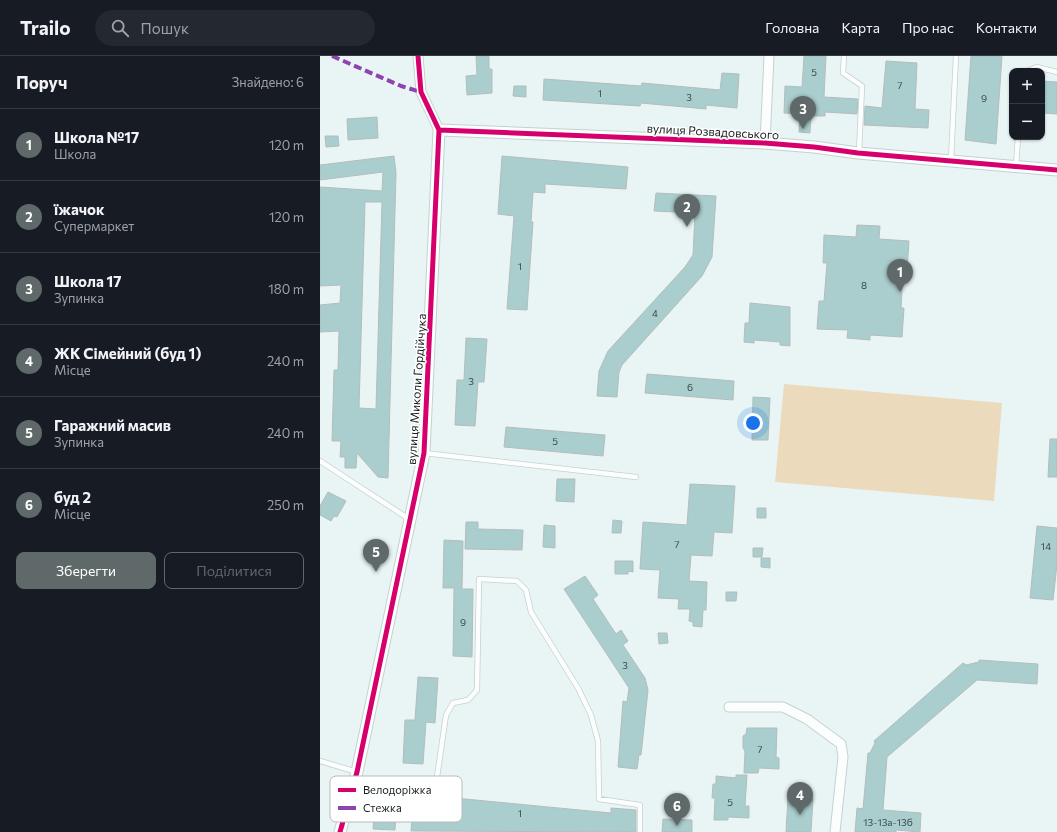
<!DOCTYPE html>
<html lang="uk">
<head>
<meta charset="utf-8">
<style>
	body { margin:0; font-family:Commissioner,sans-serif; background:#242831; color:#f1f3f6 }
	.controls { position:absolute; right:12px; top:12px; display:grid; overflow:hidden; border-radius:8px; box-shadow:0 1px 3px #0004 }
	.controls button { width:36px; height:36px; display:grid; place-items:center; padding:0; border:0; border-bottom:1px solid #363941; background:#171b24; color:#f1f3f6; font:20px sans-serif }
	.you { position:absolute; left:433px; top:367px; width:14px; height:14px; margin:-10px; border:3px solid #fff; border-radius:50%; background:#1a73e8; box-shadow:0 0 0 6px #1a73e833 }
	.badge { display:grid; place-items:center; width:26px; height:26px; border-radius:50%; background:#5f6969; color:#fff; font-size:13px; font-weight:700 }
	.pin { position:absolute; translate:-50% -33px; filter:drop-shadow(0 1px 2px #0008) }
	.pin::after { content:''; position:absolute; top:21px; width:14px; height:12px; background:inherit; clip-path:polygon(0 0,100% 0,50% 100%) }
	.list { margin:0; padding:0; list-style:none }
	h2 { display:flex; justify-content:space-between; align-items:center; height:52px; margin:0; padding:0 16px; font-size:17px }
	h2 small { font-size:13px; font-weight:400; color:#9ea1a6 }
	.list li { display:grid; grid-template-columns:26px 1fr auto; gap:12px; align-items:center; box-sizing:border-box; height:72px; padding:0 16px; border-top:1px solid #363941 }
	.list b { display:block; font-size:15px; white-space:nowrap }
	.list p { margin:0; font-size:13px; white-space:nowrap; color:#9ea1a6 }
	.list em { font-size:13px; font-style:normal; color:#9ea1a6 }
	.actions { display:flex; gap:8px; padding:12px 16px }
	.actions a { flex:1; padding:9px 0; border:1px solid #5f6969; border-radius:8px; text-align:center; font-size:14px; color:#5f6969 }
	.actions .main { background:#5f6969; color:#fff }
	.icon { flex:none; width:22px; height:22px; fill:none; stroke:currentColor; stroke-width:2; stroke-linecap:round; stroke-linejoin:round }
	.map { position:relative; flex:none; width:737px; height:776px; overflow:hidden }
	header { display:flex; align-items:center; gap:24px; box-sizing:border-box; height:56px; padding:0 20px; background:#171b24; border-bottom:1px solid #363941 }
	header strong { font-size:19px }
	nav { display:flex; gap:22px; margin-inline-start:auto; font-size:14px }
	.search { width:280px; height:36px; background:#242831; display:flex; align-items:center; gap:10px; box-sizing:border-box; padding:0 14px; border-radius:22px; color:#9ea1a6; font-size:15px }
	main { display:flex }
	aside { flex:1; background:#171b24 }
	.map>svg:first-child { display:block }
	.green { fill:#ecdabc }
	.building { fill:#aacdcd; stroke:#b4bdbd; fill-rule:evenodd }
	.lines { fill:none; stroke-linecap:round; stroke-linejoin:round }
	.service-casing { stroke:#c6d0d0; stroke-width:6 }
	.minor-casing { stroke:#c6d0d0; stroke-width:11 }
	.tertiary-casing { stroke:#c6d0d0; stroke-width:13 }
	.service { stroke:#fcfefe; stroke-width:4.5 }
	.minor { stroke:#fcfefe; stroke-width:9 }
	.tertiary { stroke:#fcfefe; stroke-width:11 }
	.quiet { stroke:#8e44ad; stroke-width:4; stroke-dasharray:8 4; stroke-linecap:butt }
	.cycleway-casing { stroke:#fff; stroke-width:8 }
	.cycleway { stroke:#d6006c; stroke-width:5 }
	.labels { text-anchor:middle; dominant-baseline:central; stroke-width:3; stroke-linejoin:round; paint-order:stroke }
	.number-label { font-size:10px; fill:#3a4949 }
	.street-label { font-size:12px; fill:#151d1d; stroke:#fff }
	.key { fill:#fff; stroke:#b9bbbb; stroke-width:1 }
	.key-label { font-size:11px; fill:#151d1d }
</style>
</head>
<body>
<header>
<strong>Trailo</strong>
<div class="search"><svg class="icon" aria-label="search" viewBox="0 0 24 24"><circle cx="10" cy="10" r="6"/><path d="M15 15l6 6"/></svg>Пошук</div>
<nav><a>Головна</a><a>Карта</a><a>Про нас</a><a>Контакти</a></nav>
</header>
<main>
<aside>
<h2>Поруч<small>Знайдено: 6</small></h2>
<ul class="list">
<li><span class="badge">1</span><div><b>Школа №17</b><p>Школа</p></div><em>120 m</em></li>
<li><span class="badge">2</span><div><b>їжачок</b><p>Супермаркет</p></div><em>120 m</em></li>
<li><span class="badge">3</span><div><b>Школа 17</b><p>Зупинка</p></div><em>180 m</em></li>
<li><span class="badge">4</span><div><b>ЖК Сімейний (буд 1)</b><p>Місце</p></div><em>240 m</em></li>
<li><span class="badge">5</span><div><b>Гаражний масив</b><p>Зупинка</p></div><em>240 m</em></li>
<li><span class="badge">6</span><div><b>буд 2</b><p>Місце</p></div><em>250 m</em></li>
</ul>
<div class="actions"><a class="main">Зберегти</a><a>Поділитися</a></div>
</aside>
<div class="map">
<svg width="737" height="776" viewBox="0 0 737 776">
	<rect width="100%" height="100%" fill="#e9f5f5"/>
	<path class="green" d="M464 328 682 347 674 445 455 426Z"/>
	<path class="building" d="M156 0H169V13H172V37L147 39 146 20 157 19Z
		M484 0H506L504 41 538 43 537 58 505 56V60H491L490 77 479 76 480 58 464 57 465 30 482 31Z
		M651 0H682L676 88 645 84Z
		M566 5 597 7 595 53 609 54 608 72 544 69 545 50 562 52Z
		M402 17 419 18 417 52 386 49V53L321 47 320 50 223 44 224 23 321 30 322 27 400 34Z
		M722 25 737 26V58L722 57Z
		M194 30H206V41L193 40Z
		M57 61 58 82 28 84 27 63Z
		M5 80H18L19 90 6 91Z
		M74 100 76 117 68 422 58 421 37 397 36 412H25V401H20L21 385H12L14 314H18L19 275 0 276V249L20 247 21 229 0 230V131L62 135 63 116 0 124V109ZM45 146H62L56 353 39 352Z
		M182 100 308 111 306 133 225 128V137L213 136 211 166H213L207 254 187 253 194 160 178 158Z
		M336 137 396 140 392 201 382 220 302 309 299 316 297 341 277 340 279 315 288 295 365 211 373 199 375 157 334 155Z
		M537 169 560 170 559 183 589 185 587 214H583L581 252H584L582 281 550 279V284L527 282 528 274 497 273 499 245H504L507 207H503L504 179 536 181Z
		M430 247 470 251V290L460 289V286L434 284V287L424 286 425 267H429Z
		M146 282 167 283 164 326H158L155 370 135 369 137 324H144Z
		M327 318 414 325 413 344 325 337Z
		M433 341 450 342 448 384H432Z
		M186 371 285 379 283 400 184 391Z
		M730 383H737V421H728Z
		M237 423H255L254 446 236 445Z
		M370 428 415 430 412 477 394 476 392 500 371 499 369 525 387 526 386 554H383L382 571 373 570V566L369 565 370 553H358L359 543 338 542 340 514 320 513 323 466 367 469Z
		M8 436 26 445 17 461 14 460 11 465 0 459V450Z
		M437 452H446V462H437Z
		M293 464 302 465 301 477H292Z
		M146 466H158V473L203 474 202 494 145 493Z
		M224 469 235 470V492L223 491Z
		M717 470 737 472V509L733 544 710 542Z
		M124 484 143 485 142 533H153L152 601 133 600 134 532H123Z
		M433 492H443L442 501H433Z
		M441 502H450V512L441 511Z
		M295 505H313V516L308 515V518H295Z
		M265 520 278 539 273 543 296 578 301 574 308 585 303 589 325 622 328 634 321 699H319L317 713 298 711 303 645 307 646 309 632 244 533Z
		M406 536H417L416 545H406Z
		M338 577H347L348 587 339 588Z
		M659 604 718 608 717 628 657 624 567 701 563 754 601 757 600 776 576 774V776H535L537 752 543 753 548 697H550L555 687 554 685 643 607 646 609 659 606Z
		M98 621 118 622 115 667 106 666 103 708 83 707 85 664H95Z
		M427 672H457L456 701 459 702V713L439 712 438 717H424L425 695 423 692V680L426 678Z
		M416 719H427L425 750H429V762L408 761V764H394L395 742H392L393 728H396V720L416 722Z
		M103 739 291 757V752L316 754V776L91 775 93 751 102 752Z
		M468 741 493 743 491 776H466Z
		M54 758 76 759 75 774 53 773Z
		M343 763 372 764V776H342Z"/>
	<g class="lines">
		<defs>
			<path id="service" d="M524 0 523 17 542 30 539 96
				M707 15 717 11 737 16
				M631 104 636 0
				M696 110 698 81
				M104 397 316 421
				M0 405 89 463
				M0 705 37 716
				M116 728 126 659 133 647 148 644 157 634 159 523 197 525 206 534 211 556 258 632 271 659 278 685 279 743 320 749V776"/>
			<path id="minor" d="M98 0 101 36 119 74
				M445 87 449 0
				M409 651H463L487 663 521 688 523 701 515 776"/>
			<path id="tertiary" d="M20 776 37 716 104 397 119 74 445 87 494 91 538 97 737 114"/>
		</defs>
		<use href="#service" class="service-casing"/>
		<use href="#minor" class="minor-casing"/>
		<use href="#tertiary" class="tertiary-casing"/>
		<use href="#service" class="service"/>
		<use href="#minor" class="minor"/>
		<use href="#tertiary" class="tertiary"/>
		<path class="quiet" d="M12 0 81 30 101 36"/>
		<defs>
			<path id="cycleway" d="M119 74 445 87 494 91 538 97 737 114
				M20 776 37 716 104 397 119 74 101 36 98 0"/>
		</defs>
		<use href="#cycleway" class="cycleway-casing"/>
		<use href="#cycleway" class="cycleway"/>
	</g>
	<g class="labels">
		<g class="number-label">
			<text x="494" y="16">5</text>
			<text x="580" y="29">7</text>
			<text x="280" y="37">1</text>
			<text x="369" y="41">3</text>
			<text x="664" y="42">9</text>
			<text x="200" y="210">1</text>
			<text x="544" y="229">8</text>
			<text x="335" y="257">4</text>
			<text x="151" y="325">3</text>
			<text x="370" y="331">6</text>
			<text x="235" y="385">5</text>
			<text x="357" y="488">7</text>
			<text x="726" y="490">14</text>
			<text x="143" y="566">9</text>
			<text x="305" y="609">3</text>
			<text x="440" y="693">7</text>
			<text x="410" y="746">5</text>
			<text x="200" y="757">1</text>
			<text x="568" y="766">13-13а-13б</text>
		</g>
		<g class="street-label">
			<text transform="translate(393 75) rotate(3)">вулиця Розвадовського</text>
			<text transform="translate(96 333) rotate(-86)">вулиця Миколи Гордійчука</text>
		</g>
	</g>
	<rect x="10" y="720" width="132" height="46" rx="6" class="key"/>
	<rect x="18" y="732" width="18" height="4" fill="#d6006c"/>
	<rect x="18" y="750" width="18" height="4" fill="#8e44ad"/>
	<g class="key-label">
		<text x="43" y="738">Велодоріжка</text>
		<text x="43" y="756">Стежка</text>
	</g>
</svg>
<div class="controls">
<button>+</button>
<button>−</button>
</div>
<div class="you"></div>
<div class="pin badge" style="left:580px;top:236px">1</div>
<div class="pin badge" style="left:367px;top:171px">2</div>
<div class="pin badge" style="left:483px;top:73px">3</div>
<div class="pin badge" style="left:480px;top:759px">4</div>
<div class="pin badge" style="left:56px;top:516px">5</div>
<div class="pin badge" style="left:357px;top:770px">6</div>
</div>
</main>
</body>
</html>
